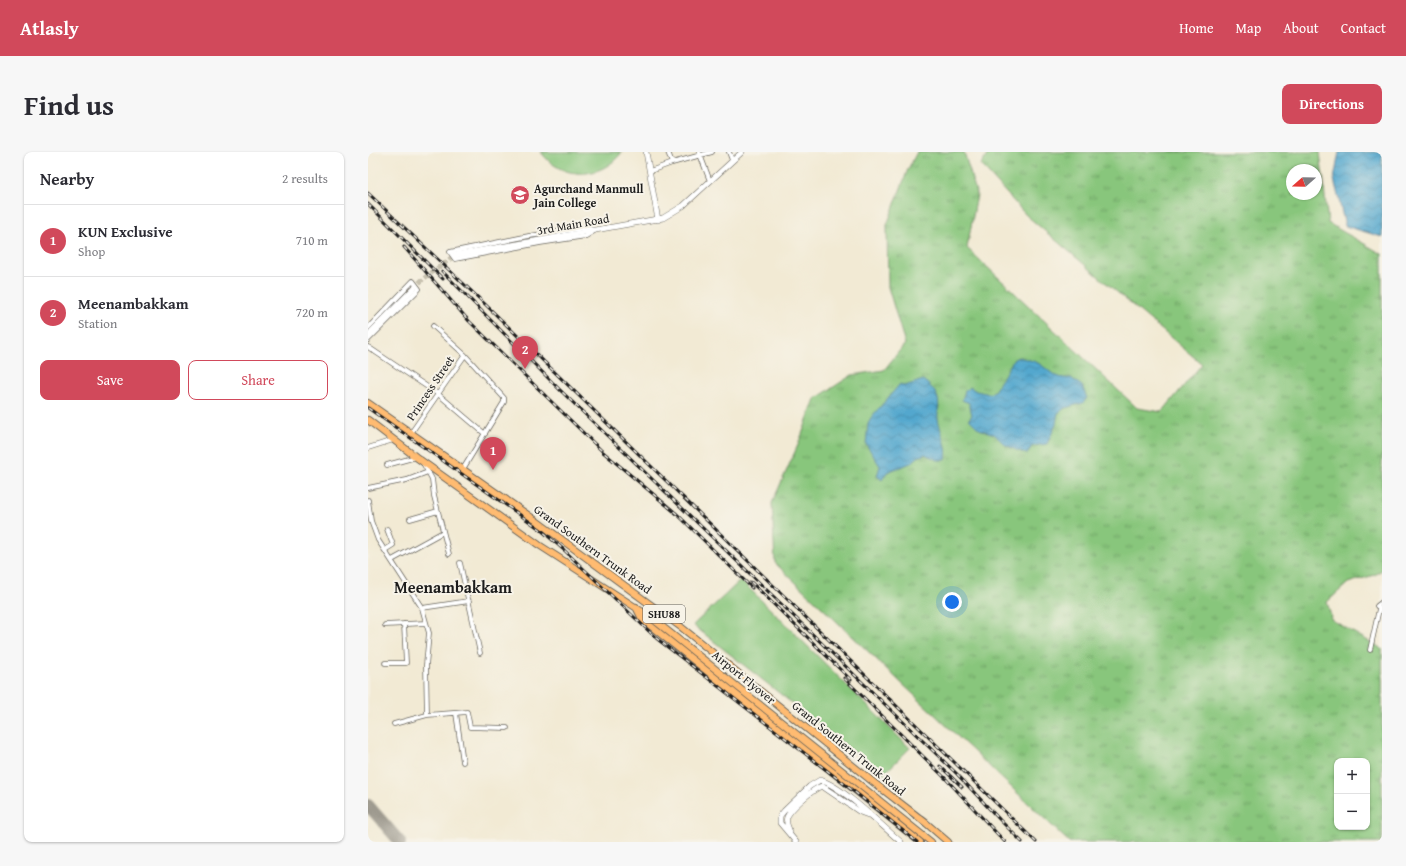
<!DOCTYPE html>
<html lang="en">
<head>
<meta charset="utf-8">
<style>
	body { margin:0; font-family:"Gentium Book Plus",serif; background:#f7f7f7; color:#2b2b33 }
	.controls { position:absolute; right:12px; bottom:12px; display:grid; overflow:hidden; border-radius:8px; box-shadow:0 1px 3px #0004 }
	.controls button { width:36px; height:36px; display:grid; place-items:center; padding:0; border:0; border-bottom:1px solid #e1e1e2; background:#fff; color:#2b2b33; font:20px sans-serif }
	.compass { position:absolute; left:918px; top:12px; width:36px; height:36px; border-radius:50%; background:#fff; box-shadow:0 1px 3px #0004; rotate:250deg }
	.you { position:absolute; left:584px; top:450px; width:14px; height:14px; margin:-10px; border:3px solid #fff; border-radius:50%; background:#1a73e8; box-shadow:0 0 0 6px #1a73e833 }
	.badge { display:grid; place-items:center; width:26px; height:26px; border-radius:50%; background:#d1495b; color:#fff; font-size:13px; font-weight:700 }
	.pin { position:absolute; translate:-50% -33px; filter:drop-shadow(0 1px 2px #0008) }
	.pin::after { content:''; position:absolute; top:21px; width:14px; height:12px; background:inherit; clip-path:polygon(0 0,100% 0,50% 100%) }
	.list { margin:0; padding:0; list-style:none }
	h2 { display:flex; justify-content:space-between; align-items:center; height:52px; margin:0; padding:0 16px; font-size:17px }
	h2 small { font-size:13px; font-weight:400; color:#7c7c81 }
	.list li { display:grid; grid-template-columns:26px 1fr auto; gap:12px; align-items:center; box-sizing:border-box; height:72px; padding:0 16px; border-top:1px solid #e1e1e2 }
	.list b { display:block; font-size:15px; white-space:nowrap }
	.list p { margin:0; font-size:13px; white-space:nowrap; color:#7c7c81 }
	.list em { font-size:13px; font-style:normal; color:#7c7c81 }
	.actions { display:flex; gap:8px; padding:12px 16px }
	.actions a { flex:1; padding:9px 0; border:1px solid #d1495b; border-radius:8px; text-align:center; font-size:14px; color:#d1495b }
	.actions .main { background:#d1495b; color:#fff }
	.map { position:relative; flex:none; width:1014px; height:690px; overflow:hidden; border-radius:8px }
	header { display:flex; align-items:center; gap:24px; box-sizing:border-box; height:56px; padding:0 20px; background:#d1495b; color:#fff }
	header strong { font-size:19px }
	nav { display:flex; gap:22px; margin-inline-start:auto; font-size:14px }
	.intro { display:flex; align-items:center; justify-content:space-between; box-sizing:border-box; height:96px; padding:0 24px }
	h1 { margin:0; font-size:28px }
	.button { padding:10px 18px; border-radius:8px; background:#d1495b; color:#fff; font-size:14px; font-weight:700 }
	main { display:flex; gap:24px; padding:0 24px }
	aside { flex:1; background:#fff; border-radius:8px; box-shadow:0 1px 3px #0004 }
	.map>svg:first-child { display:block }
	.grass { fill:url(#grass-tufts); stroke:#52714c; fill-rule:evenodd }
	.park { fill:#88c67c; stroke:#52714c }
	.water { fill:url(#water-waves); stroke:#376275 }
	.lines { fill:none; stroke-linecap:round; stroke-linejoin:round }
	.taxiway { stroke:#878378; stroke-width:12 }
	.tertiary-tunnel { stroke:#c7c1af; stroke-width:5; stroke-dasharray:5 2.5; stroke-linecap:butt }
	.minor-casing { stroke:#67645c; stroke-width:5.5 }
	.tertiary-casing { stroke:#67645c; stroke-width:6 }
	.primary-casing { stroke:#67645c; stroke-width:8 }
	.minor { stroke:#fff; stroke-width:4 }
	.tertiary { stroke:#fff; stroke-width:5 }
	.primary { stroke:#ffbb71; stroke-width:6 }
	.rail-casing { stroke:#1c1c1c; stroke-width:3 }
	.rail { stroke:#f7f3e8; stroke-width:1.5; stroke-dasharray:4.5; stroke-linecap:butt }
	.labels { text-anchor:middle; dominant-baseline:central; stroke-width:4; stroke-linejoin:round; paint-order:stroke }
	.shield { fill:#f7f3e8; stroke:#5e5c59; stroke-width:1 }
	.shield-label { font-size:11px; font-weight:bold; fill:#1c1c1c }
	.poi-label { font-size:12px; font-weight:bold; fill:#1c1c1c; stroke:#f7f3e8; text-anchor:start }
	.street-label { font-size:12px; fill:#1c1c1c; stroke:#f7f3e8 }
	.district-label { font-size:16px; font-weight:bold; fill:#1c1c1c; stroke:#f7f3e8 }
</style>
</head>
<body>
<header>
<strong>Atlasly</strong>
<nav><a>Home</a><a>Map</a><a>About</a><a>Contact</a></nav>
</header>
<div class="intro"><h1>Find us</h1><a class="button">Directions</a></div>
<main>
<aside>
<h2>Nearby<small>2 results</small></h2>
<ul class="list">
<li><span class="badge">1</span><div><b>KUN Exclusive</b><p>Shop</p></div><em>710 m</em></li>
<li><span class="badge">2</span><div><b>Meenambakkam</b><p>Station</p></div><em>720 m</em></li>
</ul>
<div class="actions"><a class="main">Save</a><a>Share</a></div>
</aside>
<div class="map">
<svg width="1014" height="690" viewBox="0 0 1014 690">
	<defs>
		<pattern id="grass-tufts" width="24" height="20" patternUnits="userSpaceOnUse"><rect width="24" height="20" fill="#88c67c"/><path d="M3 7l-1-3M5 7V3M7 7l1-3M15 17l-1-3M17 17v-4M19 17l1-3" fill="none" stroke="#6ea065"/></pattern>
		<pattern id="water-waves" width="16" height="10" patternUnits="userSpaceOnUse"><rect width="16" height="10" fill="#52a7ce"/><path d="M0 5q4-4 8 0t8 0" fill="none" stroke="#4387a6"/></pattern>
	</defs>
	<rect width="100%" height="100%" fill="#f7f3e8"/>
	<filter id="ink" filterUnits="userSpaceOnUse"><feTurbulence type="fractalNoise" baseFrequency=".025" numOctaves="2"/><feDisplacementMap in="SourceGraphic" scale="8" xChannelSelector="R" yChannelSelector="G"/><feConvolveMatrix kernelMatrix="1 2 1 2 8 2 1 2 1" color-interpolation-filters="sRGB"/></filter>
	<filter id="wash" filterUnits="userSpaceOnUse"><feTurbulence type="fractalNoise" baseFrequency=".012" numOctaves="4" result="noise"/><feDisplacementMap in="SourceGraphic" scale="16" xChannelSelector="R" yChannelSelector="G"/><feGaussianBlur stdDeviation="0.9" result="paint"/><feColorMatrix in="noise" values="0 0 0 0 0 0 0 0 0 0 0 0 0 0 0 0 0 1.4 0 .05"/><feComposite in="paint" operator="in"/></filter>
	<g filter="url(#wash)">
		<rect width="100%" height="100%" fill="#f2ead4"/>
		<path class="grass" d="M549 0H596L609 43 599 96 769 256 794 260 834 212 658 63 613 13 621 0H952L960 71 1014 102V418L1006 423 980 431 959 450 964 468 1014 497V690H701L407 411 404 351 430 293 447 247 484 223 516 218 537 192 520 135 519 73 540 17ZM924 18H948V42H924ZM969 609H999V675H969Z"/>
		<path class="park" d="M173 0H254C234 28 193 29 173 0Z
			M373 428 542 596 515 623 325 473Z"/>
		<path class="water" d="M971 0H1014V85L977 74 966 27Z
			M651 205C657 207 664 208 670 211 682 218 687 228 703 226L714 234 719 246 715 251 697 256 690 261 688 272 679 292 664 294 659 302 648 298 636 292 626 282 611 277 601 267 604 263 601 251 594 248 597 239 602 235 608 239 622 242 627 238 646 207Z
			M555 228C560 232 565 236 568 242 573 250 569 258 570 266 572 281 581 293 578 308H569L557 302 550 305 543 311 519 320 514 328 509 324 512 314 498 292 500 272 505 263 532 232 537 234Z"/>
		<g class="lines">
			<path class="taxiway" d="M0 653 32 690"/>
		</g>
	</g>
	<g filter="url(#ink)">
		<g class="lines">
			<path class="tertiary-tunnel" d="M46 136 55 127 87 103"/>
			<defs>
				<path id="minor" d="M300 0 304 11
					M331 0 342 29
					M361 0 364 8
					M282 19 304 11 344 0
					M217 76 228 78 218 84 172 91 87 107 82 100 161 84Z
					M65 174 97 203 136 246V250L95 317
					M0 176 45 129 51 137 0 188
					M0 195 70 242 117 282
					M43 281 97 203
					M0 296 25 288
					M55 311 64 327 66 344 81 402
					M19 313 48 305
					M0 336 39 328 60 320
					M0 348 3 369 10 388 54 456 61 481 58 513 59 563
					M42 367 70 359
					M17 398 25 393 19 377
					M24 408 75 380
					M92 411 112 501
					M54 456 101 449
					M1014 458 1009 454 1014 450
					M17 473 58 471
					M1002 498 1011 457
					M17 511H38L36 472
					M88 561 95 610
					M26 572 59 563 99 560 102 575 139 576"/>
				<path id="tertiary" d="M278 0 290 68
					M87 103 295 66 315 54 374 0
					M0 183 46 136
					M422 680C420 675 417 670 419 665 422 657 446 636 454 634L492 660 500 663
					M428 690 412 671V664L416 659 442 634 452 628C474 634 514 674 533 690"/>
				<path id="primary" d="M0 251 167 368 313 475 505 630 558 671 580 690
					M0 268 48 305 171 393 281 464 563 690
					M268 455 274 467 552 690"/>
			</defs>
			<use href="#minor" class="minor-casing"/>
			<use href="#tertiary" class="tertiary-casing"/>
			<use href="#primary" class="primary-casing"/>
			<use href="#minor" class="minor"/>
			<use href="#tertiary" class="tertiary"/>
			<use href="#primary" class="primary"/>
			<defs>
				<path id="rail" d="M0 41 119 154 668 690
					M0 52 75 127
					M36 95 101 169 235 300 309 362 384 436
					M74 119 192 238 589 622 631 667 654 690
					M0 256 172 377 196 398 288 486 488 641 549 690
					M383 430 483 528
					M476 526 578 627 637 690
					M572 614 594 635"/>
			</defs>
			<use href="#rail" class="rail-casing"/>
			<use href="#rail" class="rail"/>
		</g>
	</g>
	<defs>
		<symbol id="university-disc" viewBox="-11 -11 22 22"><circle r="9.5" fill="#d1495b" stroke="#f7f3e8"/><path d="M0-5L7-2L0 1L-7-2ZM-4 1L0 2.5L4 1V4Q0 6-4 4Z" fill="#fff"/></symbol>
	</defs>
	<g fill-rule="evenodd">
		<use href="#university-disc" x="141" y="32" width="22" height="22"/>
	</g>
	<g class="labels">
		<rect class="shield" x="275" y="453" width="42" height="18" rx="3"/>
		<g class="shield-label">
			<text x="296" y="462">SHU88</text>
		</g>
		<g class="poi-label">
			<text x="166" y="36">Agurchand Manmull<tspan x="166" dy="14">Jain College</tspan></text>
		</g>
		<g class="street-label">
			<text transform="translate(205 72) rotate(-10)">3rd Main Road</text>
			<text transform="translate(62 236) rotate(-56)">Princess Street</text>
			<text transform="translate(225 397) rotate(36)">Grand Southern Trunk Road</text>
			<text transform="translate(376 525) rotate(39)">Airport Flyover</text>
			<text transform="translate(481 596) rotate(39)">Grand Southern Trunk Road</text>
		</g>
		<g class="district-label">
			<text x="85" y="435">Meenambakkam</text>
		</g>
	</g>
</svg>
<div class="controls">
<button>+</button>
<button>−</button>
</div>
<svg class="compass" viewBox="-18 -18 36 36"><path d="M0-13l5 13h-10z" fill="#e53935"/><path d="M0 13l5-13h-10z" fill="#7c7c81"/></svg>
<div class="you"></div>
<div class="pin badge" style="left:125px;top:318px">1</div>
<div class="pin badge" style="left:157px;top:217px">2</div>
</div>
</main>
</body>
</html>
